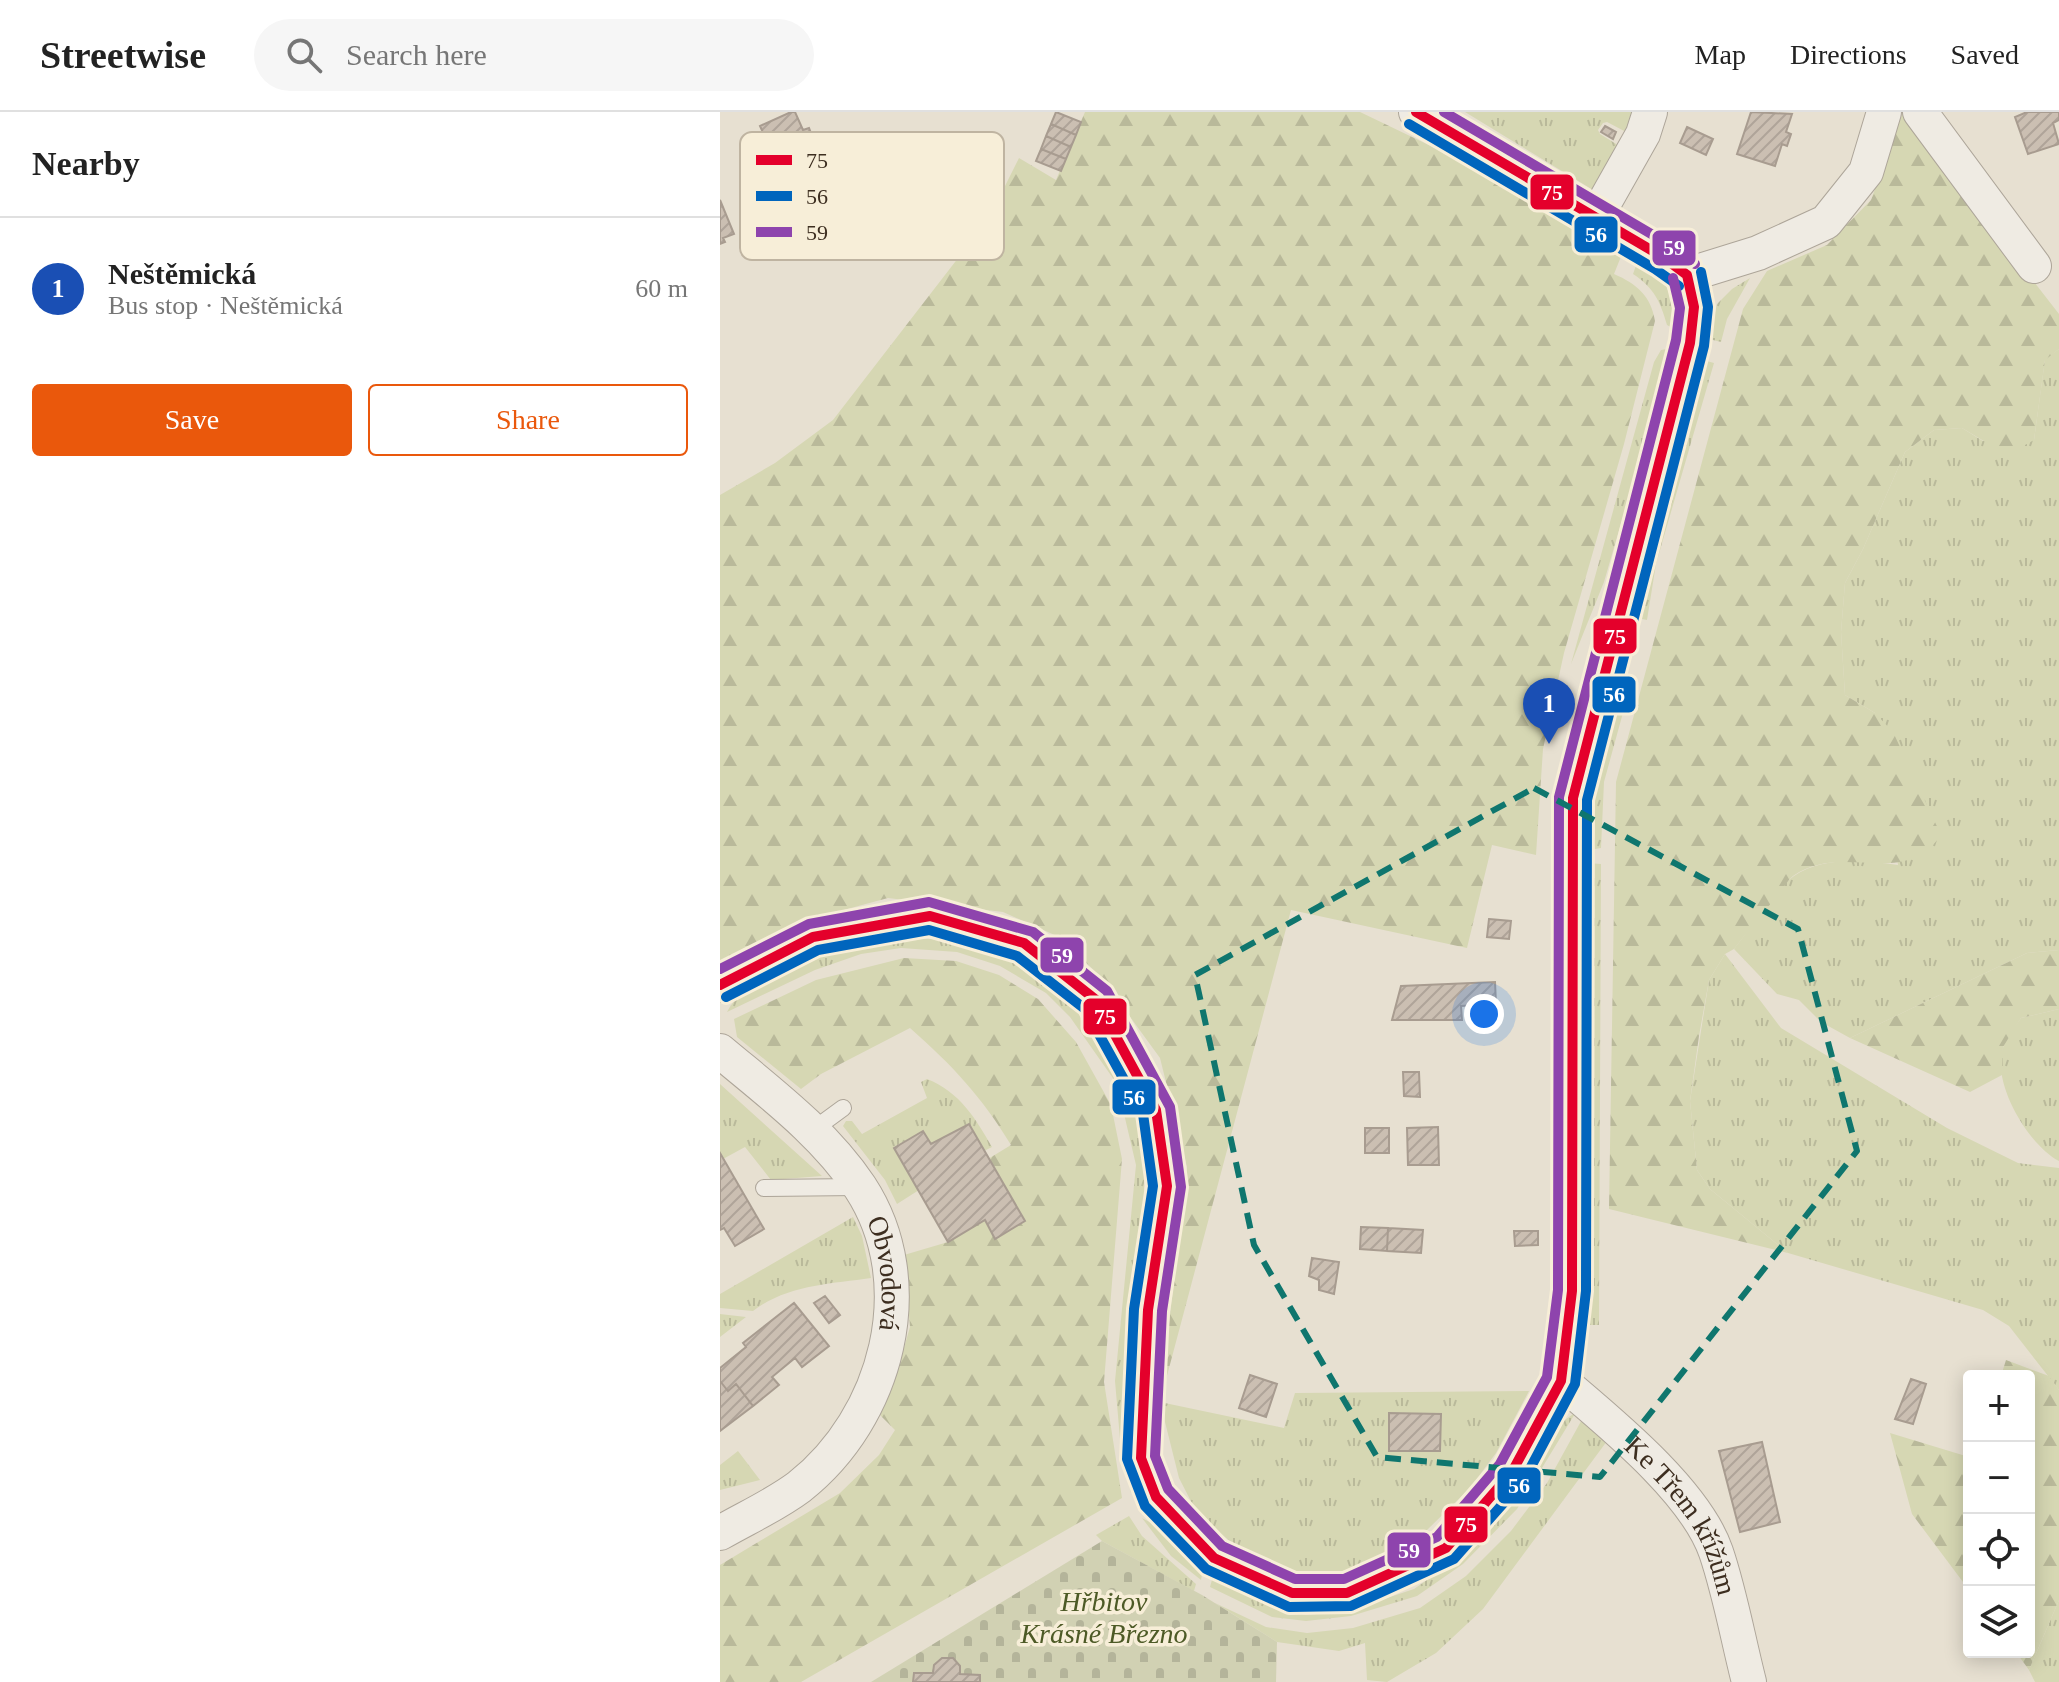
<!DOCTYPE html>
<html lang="en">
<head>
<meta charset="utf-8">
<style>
	body { margin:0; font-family:"Times New Roman",serif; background:#f6f6f6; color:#222 }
	.controls { position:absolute; right:24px; bottom:24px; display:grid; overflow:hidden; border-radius:8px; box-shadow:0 4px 20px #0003 }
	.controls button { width:72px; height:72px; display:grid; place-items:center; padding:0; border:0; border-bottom:2px solid #e0e0e0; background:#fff; color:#222; font:40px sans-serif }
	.you { position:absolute; left:764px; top:902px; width:28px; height:28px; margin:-20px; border:6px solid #fff; border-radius:50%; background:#1a73e8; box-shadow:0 0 0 12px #1a73e833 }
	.badge { display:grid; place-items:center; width:52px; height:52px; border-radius:50%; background:#ea580c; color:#fff; font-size:26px; font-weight:700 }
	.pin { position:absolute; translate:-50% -66px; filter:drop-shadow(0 2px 4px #0008) }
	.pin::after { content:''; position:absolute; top:42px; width:28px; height:24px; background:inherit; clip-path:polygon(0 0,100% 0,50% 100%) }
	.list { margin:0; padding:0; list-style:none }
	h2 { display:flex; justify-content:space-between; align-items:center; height:104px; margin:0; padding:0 32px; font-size:34px }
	h2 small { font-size:26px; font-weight:400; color:#767676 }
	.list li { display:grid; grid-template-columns:52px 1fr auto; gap:24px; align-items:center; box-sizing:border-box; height:144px; padding:0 32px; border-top:2px solid #e0e0e0 }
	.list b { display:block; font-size:30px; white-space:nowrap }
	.list p { margin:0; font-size:26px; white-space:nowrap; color:#767676 }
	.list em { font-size:26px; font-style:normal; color:#767676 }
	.actions { display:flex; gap:16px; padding:24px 32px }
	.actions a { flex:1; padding:18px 0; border:2px solid #ea580c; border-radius:8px; text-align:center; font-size:28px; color:#ea580c }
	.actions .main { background:#ea580c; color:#fff }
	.icon { flex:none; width:44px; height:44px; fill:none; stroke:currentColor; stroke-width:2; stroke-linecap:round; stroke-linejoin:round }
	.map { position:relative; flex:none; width:1339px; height:1570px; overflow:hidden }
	header { display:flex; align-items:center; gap:48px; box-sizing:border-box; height:112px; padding:0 40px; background:#fff; border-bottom:2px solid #e0e0e0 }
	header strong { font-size:38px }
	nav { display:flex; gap:44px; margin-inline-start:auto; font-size:28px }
	.search { width:560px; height:72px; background:#f6f6f6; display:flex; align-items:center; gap:20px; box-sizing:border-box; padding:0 28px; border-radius:44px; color:#767676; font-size:30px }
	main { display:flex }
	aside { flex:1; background:#fff }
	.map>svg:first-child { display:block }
	.grass { fill:url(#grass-tufts) }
	.forest { fill:url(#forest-firs) }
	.cemetery { fill:url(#cemetery-stones) }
	.building { fill:url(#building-hatch); stroke:#a89c90; stroke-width:2 }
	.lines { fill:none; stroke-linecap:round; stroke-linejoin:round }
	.lane-casing { stroke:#ada599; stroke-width:18 }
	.street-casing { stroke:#ada599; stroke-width:36 }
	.lane { stroke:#efebe3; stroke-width:16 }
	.street { stroke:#efebe3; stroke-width:34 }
	.bus-1-casing { stroke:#f7eed8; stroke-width:16 }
	.bus-2-casing { stroke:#f7eed8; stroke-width:16 }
	.bus-3-casing { stroke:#f7eed8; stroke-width:16 }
	.bus-1 { stroke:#e4002b; stroke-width:10 }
	.bus-2 { stroke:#0065bd; stroke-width:10 }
	.bus-3 { stroke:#8e44ad; stroke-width:10 }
	.marked { fill:none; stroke:#0f766e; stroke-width:6; stroke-dasharray:16 10; stroke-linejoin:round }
	.labels { text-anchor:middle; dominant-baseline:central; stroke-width:7; stroke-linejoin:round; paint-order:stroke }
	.street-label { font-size:28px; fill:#3d2e20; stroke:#f7eed8 }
	.park-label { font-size:28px; font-style:italic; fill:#4d5a26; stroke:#f7eed8 }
	.key { fill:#f7eed8; stroke:#bfb4a1; stroke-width:2 }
	.key-label { font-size:22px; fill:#3d2e20 }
	.line-badge { stroke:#f7eed8; stroke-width:3 }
	.badge-label { font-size:22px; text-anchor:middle; font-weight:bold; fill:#fff }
</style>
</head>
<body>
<header>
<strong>Streetwise</strong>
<div class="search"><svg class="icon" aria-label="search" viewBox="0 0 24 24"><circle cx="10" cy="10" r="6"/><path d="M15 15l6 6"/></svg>Search here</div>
<nav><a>Map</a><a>Directions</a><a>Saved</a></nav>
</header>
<main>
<aside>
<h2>Nearby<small></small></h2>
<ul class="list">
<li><span class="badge" style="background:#1a4fb4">1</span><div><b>Neštěmická</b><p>Bus stop · Neštěmická</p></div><em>60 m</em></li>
</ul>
<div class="actions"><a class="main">Save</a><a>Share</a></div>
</aside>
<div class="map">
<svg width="1339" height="1570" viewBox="0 0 1339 1570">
	<defs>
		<pattern id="grass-tufts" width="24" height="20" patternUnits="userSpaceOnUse" patternTransform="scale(2)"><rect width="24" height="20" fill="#d6d7b3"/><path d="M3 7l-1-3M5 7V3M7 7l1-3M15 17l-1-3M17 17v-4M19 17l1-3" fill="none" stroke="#b9b99a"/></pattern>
		<pattern id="forest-firs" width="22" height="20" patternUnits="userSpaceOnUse" patternTransform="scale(2)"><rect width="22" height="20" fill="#d6d7b3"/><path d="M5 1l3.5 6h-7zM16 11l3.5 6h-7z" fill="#b9b99a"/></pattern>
		<pattern id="cemetery-stones" width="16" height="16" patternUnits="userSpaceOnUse" patternTransform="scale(2)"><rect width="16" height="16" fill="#d1d1b3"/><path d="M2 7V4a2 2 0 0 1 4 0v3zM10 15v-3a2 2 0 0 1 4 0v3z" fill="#b4b49a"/></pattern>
		<pattern id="building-hatch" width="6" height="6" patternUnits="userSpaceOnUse" patternTransform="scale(2)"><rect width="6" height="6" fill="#cbbfb2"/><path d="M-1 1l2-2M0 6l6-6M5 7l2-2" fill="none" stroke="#afa499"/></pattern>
	</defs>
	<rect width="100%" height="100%" fill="#e7e0d1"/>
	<path class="grass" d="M745 0H913L908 21 887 10 883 11 878 18 880 22 901 35 873 78Z
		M918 148C953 170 949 180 956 218L947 213C940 189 934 176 913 162Z
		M1030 166 1007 207 1001 230 989 227 997 192 1012 177Z
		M952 236 884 470 851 552 934 250 941 238Z
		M1339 237V838L1307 841 1130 926 1101 910 1079 888 1057 882 1014 837C1027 821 1059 774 1074 764 1103 744 1144 748 1178 753L1155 601 1125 583 1121 520 1125 471 1143 437 1185 340 1214 318 1242 316 1263 329 1314 328 1325 247Z
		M983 248 994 251 936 452 927 508 922 507 930 441Z
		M901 585 907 586 884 670 881 736 869 738 874 669Z
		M868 751 881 752 879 1213H866L868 1162Z
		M178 826 242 828 289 844 333 870 359 893 408 967 417 1006 424 1064V1096L403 1267 405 1324 414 1370 411 1381 400 1327 395 1269 416 1053 397 972 350 905 326 881 280 854 237 840 181 836 141 842 95 858 7 900C30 854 130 833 178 826Z
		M1005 842 1061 916 1227 1016 1298 1051 1339 1056V1278L1289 1214 1263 1198 1068 1141 990 1077 977 1058 970 989 989 868Z
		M1339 897V1049C1308 1033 1269 968 1284 933 1288 923 1295 915 1301 906Z
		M207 967C240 980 256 1007 272 1035L264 1039 248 1012 211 1032 203 1019 174 1035 199 1078 177 1092 165 1068 123 1014 126 1009H132L142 1022 207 986 201 970Z
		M0 972 102 1064 51 1068 25 1035 3 1047 0 1041Z
		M133 1105 142 1124 151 1166C110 1172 67 1173 33 1199L0 1196V1182Z
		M0 1202 26 1205 0 1225Z
		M809 1279 776 1341 750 1376 706 1419 675 1441 620 1460 584 1463 553 1452 512 1431 477 1401 459 1366 440 1290 564 1316 575 1281Z
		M856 1300 797 1397 743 1452 697 1484 631 1504 586 1509 552 1505 490 1475 493 1464 553 1496 586 1503 628 1499 694 1477 734 1449 778 1408 811 1363 839 1312Z
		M865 1302 890 1325 763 1497 716 1541 667 1570 647 1568 645 1531 619 1539 557 1530 495 1491 546 1515 587 1521 633 1516 700 1496 746 1464 791 1419 827 1371Z
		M18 1339 40 1368 0 1378V1353Z
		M409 1404 422 1424 476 1472 474 1479 382 1429 376 1423Z
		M422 1406 439 1415 483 1457 481 1468 451 1444Z
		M1339 1488V1570H1315L1309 1558Z"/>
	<path class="forest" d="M365 0H640L715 36 902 142 894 162C917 172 931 184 935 209L904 332 844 541 823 637 816 743 772 733 747 836 571 798 440 1290 467 1055 440 946 381 865 339 825 283 800 168 786 94 806 0 853V383L55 351 113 308 269 106 299 46 336 68Z
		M1183 0H1190L1256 95 1339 202V237L1325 248 1314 328 1287 343 1242 316 1214 318 1185 340 1143 437 1125 471 1121 520 1125 583 1155 601 1173 620 1221 723C1184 778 1123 729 1073 764 1067 769 1062 778 1057 784 1043 801 1028 819 1014 837L1005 842 989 868 979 924 970 989 977 1058 990 1077 1068 1141 889 1097 896 670 1023 197 1047 159 1107 133 1151 88Z
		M1339 838V897L1301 906 1283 935 1282 963 1250 980 1130 926 1307 841Z
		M184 846 236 849 279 863 318 887 356 930 391 993 402 1047 384 1270 402 1386 81 1570H0V1453L120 1381 159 1343 175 1318 160 1303 173 1274 190 1215 184 1143 228 1130 265 1108 276 1127 305 1109 268 1047 291 1033C262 985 232 953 190 916L101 962 81 977 17 925 14 907 96 868Z
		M1286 1248 1329 1264 1339 1278V1488L1309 1558 1296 1540H1309V1264H1281Z
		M1170 1321 1249 1345V1478L1192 1402Z"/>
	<path class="cemetery" d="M382 1429 482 1483 557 1530 556 1570H151Z"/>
	<path class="building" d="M71 0H75L83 18 89 16 94 29 88 31 93 45 81 50 87 65 61 75 53 56 58 54 40 14Z
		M336 0 361 10 356 23 331 12Z
		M1031 0 1072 2 1066 20 1071 22 1067 34 1062 32 1055 54 1017 42Z
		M1307 0H1339V8L1333 11 1339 32 1308 42 1295 5Z
		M331 12 356 23 351 35 326 24Z
		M885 14 896 20 893 27 881 20Z
		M967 15 993 27 986 43 960 31Z
		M326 24 351 35 346 47 321 37Z
		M321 37 346 47 341 59 316 49Z
		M0 88 14 122 3 126 5 130 0 132Z
		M769 807 791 809 789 827 767 825Z
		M775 870 776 892 741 894 742 908H672L681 874Z
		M683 960H699L700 985 684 984Z
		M249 1012 305 1109 275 1127 265 1108 228 1130 174 1036 203 1019 211 1032Z
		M718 1015 719 1053H688L687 1016Z
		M645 1016H669V1041H645Z
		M0 1041 44 1117 15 1134 4 1116 0 1118Z
		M641 1115 668 1116 667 1139 640 1137Z
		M668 1116 703 1118 701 1141 667 1139Z
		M794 1119H818V1133L795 1134Z
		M592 1146 619 1150 614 1182 599 1178V1168L589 1164Z
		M105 1184 120 1203 109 1211 94 1191Z
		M74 1191 109 1234 82 1255 75 1246 52 1265 59 1273 33 1294 16 1272 8 1279 0 1269V1256L26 1235 23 1231Z
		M530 1263 557 1272 546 1305 519 1296Z
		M1191 1267 1206 1272 1193 1312 1175 1307Z
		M0 1269 8 1279 16 1272 33 1294 0 1319Z
		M669 1301 721 1302 720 1339H669Z
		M1042 1330 1060 1410 1020 1420 999 1339Z
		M222 1546H233L240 1554V1562L260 1563V1570H193L194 1561H213L214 1553Z"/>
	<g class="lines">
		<defs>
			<path id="lane" d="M93 1018 123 996
				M44 1076 138 1075"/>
			<g id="street">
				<path d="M696 0 943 145 967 163"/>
				<path d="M1200 0 1314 154"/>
				<path d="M875 107 923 22 930 0"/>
				<path d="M967 163 1038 141 1106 110 1146 60 1164 0"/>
				<path d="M0 873 93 825 210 804 304 831 376 888 436 998 447 1074 428 1198 421 1346 436 1385 494 1446 572 1481H627L726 1436 792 1360 841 1269 852 1179 853 686 970 231 974 195 967 163"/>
				<path id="s1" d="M0 939C50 981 103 1020 140 1075 203 1171 167 1306 79 1375 55 1393 26 1406 0 1421"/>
				<path id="s2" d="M841 1269C889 1310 975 1379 996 1440 1010 1481 1018 1527 1029 1570"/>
			</g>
		</defs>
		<use href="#lane" class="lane-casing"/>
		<use href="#street" class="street-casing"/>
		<use href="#lane" class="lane"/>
		<use href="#street" class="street"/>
		<defs>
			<path id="bus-1" d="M696 0 943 145 967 163
				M0 873 93 825 210 804 304 831 376 888 436 998 447 1074 428 1198 421 1346 436 1385 494 1446 572 1481H627L726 1436 792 1360 841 1269 852 1179 853 686 970 231 974 195 967 163"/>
			<path id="bus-2" d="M689 12 935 157 959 174
				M6 885 98 838 209 818 297 844 365 897 423 1002 433 1074 414 1197 407 1347 425 1394 486 1457 569 1495 631 1494 734 1447 804 1368 855 1272 866 1179 867 688 984 234 988 195 981 160"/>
			<path id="bus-3" d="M724 0 950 133 975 152
				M0 857 89 812 209 790 313 820 387 879 450 995 461 1075 442 1199 435 1344 448 1377 502 1434 575 1467H624L717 1425 780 1352 827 1265 838 1178 839 685 956 228 960 196 953 166"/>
		</defs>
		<use href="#bus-1" class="bus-1-casing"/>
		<use href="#bus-2" class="bus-2-casing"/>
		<use href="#bus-3" class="bus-3-casing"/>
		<use href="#bus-1" class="bus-1"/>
		<use href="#bus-2" class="bus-2"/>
		<use href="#bus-3" class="bus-3"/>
	</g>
	<path class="marked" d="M814 676 1078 817 1137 1039 880 1365 657 1345 534 1133 475 863Z"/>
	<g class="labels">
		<g class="street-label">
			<text stroke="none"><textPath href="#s1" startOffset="288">Obvodová</textPath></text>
			<text stroke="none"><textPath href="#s2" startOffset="184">Ke Třem křížům</textPath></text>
		</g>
		<g class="park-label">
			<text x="384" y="1489">Hřbitov<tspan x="384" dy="32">Krásné Březno</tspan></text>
		</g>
	</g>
	<rect x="20" y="20" width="264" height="128" rx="12" class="key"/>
	<rect x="36" y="43" width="36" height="10" fill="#e4002b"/>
	<rect x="36" y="79" width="36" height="10" fill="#0065bd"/>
	<rect x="36" y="115" width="36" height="10" fill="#8e44ad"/>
	<g class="key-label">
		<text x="86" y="56">75</text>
		<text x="86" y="92">56</text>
		<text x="86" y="128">59</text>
	</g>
	<g class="line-badge">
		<rect x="809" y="61" width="46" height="38" rx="8" fill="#e4002b"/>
		<rect x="853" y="103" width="46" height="39" rx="8" fill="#0065bd"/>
		<rect x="931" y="117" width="46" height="38" rx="8" fill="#8e44ad"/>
		<rect x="872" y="505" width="46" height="38" rx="8" fill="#e4002b"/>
		<rect x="871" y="563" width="46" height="39" rx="8" fill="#0065bd"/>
		<rect x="319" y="824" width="46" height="38" rx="8" fill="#8e44ad"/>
		<rect x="362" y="885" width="46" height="39" rx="8" fill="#e4002b"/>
		<rect x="391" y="966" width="46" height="38" rx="8" fill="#0065bd"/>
		<rect x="776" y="1354" width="46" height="39" rx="8" fill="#0065bd"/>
		<rect x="723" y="1393" width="46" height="39" rx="8" fill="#e4002b"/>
		<rect x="666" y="1419" width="46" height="38" rx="8" fill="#8e44ad"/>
	</g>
	<g class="badge-label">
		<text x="832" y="88">75</text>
		<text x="876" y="130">56</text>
		<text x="954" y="143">59</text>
		<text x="895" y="532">75</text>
		<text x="894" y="590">56</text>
		<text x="342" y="851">59</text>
		<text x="385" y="912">75</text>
		<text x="414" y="993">56</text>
		<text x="799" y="1381">56</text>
		<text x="746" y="1420">75</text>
		<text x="689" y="1446">59</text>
	</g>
</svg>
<div class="controls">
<button>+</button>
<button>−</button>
<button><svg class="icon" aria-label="locate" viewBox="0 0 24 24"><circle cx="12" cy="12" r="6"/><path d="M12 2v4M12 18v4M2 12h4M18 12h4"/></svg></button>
<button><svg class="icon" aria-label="layers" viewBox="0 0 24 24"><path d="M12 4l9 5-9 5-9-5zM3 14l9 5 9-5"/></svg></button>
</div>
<div class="you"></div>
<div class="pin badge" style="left:829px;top:632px;background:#1a4fb4">1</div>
</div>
</main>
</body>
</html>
